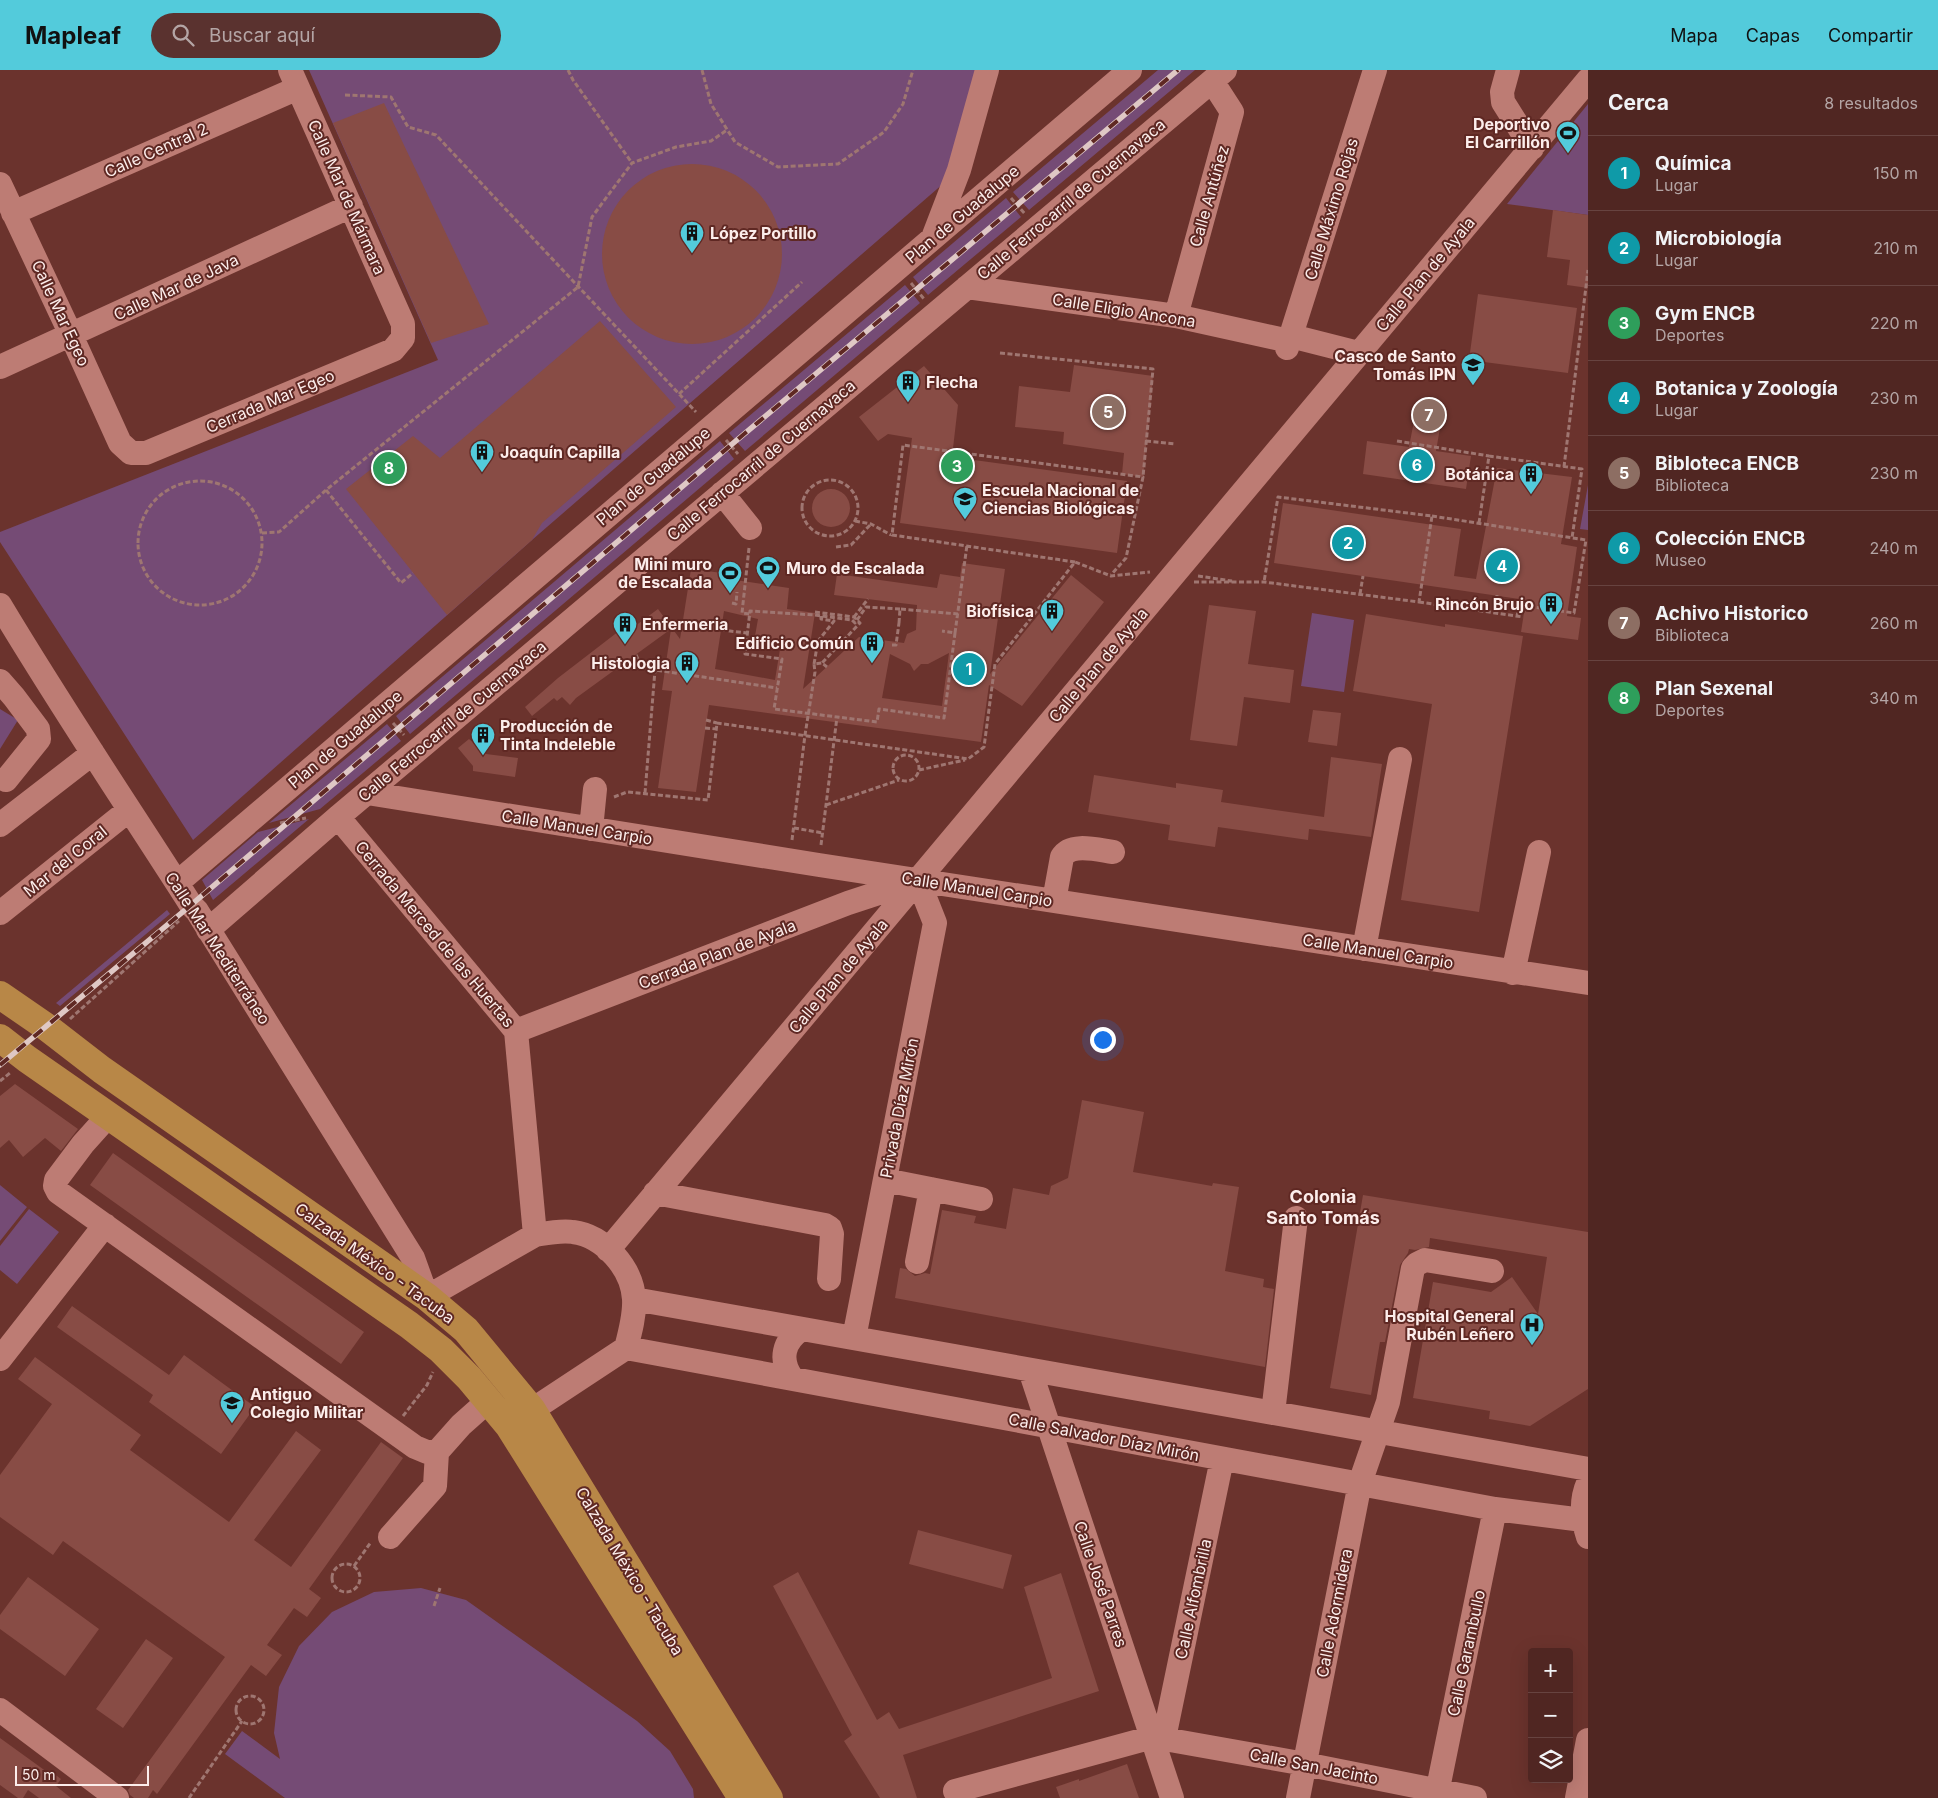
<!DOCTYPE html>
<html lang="es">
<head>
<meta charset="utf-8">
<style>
	body { margin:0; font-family:Inter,sans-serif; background:#5a322f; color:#f1f3f6 }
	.controls { position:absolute; right:15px; bottom:15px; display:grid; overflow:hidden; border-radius:5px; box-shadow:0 5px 20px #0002 }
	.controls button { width:45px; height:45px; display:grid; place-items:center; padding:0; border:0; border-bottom:1px solid #674340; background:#502622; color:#f1f3f6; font:25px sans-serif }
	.scale { position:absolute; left:15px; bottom:12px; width:134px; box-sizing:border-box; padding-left:5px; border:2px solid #fcedeb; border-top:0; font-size:14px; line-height:18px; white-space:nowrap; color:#fcedeb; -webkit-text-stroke:4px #5f2823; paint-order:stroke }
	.you { position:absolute; left:1102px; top:969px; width:18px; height:18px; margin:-12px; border:4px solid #fff; border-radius:50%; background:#1a73e8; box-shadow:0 0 0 8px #1a73e833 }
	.badge { display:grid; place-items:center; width:32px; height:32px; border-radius:50%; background:#53cbdb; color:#fff; font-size:16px; font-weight:700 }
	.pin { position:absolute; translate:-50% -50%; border:2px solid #fff; box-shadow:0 1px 5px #0006 }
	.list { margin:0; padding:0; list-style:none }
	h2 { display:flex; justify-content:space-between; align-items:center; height:65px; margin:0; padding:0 20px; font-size:21px }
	h2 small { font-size:16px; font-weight:400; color:#b4a5a5 }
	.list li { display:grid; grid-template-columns:32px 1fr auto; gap:15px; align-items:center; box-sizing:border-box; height:75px; padding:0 20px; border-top:1px solid #674340 }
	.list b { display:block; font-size:19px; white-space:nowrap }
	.list p { margin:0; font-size:16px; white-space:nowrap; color:#b4a5a5 }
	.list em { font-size:16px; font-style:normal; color:#b4a5a5 }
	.icon { flex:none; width:28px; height:28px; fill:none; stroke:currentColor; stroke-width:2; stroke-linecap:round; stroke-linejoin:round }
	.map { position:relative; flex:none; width:1588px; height:1728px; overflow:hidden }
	header { display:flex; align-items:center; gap:30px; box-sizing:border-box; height:70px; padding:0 25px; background:#53cbdb; color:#111 }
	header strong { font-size:24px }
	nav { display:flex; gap:28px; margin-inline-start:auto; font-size:18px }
	.search { width:350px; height:45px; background:#5a322f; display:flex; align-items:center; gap:12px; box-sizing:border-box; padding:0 18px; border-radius:28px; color:#b4a5a5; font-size:19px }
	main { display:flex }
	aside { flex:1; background:#502622 }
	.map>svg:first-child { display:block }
	.green { fill:#754b75 }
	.building { fill:#884c45; fill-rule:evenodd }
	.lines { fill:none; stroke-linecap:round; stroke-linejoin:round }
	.path { stroke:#9f7671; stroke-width:3; stroke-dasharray:5 2.5; stroke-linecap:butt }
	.minor { stroke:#bd7c74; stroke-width:24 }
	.major { stroke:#b88747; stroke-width:28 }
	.rail-casing { stroke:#dfc8c5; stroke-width:5.5 }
	.rail { stroke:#5f2823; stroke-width:4; stroke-dasharray:11; stroke-linecap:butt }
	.labels { text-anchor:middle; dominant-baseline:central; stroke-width:4; stroke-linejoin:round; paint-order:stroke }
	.poi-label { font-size:16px; font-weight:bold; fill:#fcedeb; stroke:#5f2823; text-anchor:end }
	.street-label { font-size:16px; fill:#fcedeb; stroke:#5f2823 }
	.neighbourhood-label { font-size:18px; font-weight:bold; fill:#fcedeb; stroke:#5f2823 }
</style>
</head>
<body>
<header>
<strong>Mapleaf</strong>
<div class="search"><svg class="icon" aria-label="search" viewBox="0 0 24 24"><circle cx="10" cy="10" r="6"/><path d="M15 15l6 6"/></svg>Buscar aquí</div>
<nav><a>Mapa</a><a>Capas</a><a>Compartir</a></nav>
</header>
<main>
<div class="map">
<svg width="1588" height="1728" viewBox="0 0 1588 1728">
	<rect width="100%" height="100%" fill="#6b332d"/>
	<path class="green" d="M309 0H982L959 100 532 470 193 770 0 472V462L438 290Z
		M1158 0H1195L1029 140 1013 122Z
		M1588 34V145L1507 134Z
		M1006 128 1021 147 928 225 913 207Z
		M905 215 920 233 745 381 729 363Z
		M720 371 734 389 410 664 396 646Z
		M1588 415V460L1580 459Z
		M1312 543 1354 550 1344 622 1301 616Z
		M0 639 18 650 0 679Z
		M387 654 401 671 320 739 269 753Z
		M309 749 213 830 202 810 258 762Z
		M167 840 170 844 60 936 56 933Z
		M0 1115 27 1137 0 1171Z
		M29 1139 59 1162 17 1214 0 1200V1176Z
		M421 1518 466 1530 637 1651 670 1681 693 1719 694 1728H285L225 1684 242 1661 280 1689 274 1663 279 1617 299 1576 332 1542 374 1522Z"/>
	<path class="building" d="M384 33 489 254 431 273 333 53Z
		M602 184a90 90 0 1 1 180 0a90 90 0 1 1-180 0Z
		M1553 140 1588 145V218L1567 215 1570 190 1547 187Z
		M1478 224 1577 238 1568 303 1469 290Z
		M600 251 676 337 542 453 532 470 447 545 346 419 413 366 440 388Z
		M1074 295 1153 306 1143 407 1122 404 1124 383 1063 374 1064 362 1015 357 1019 316 1070 322Z
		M924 296 958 335 952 387 1127 411 1117 483 900 453 912 368 888 364 878 371 859 347Z
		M1418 330 1444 335 1436 381 1471 386 1466 419 1363 404 1367 371 1409 377Z
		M1497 398 1572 407 1561 474 1577 477 1567 546 1581 548 1578 570 1521 562 1526 530 1274 493 1283 433 1461 459 1454 506 1476 509Z
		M812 438a19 19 0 1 1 38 0a19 19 0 1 1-38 0Z
		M962 493 1005 499 990 604 1071 505 1104 532 1022 636 989 615 981 672 709 635 696 722 658 718 672 621 662 620 671 559 576 628 570 635 562 627 557 631 554 628 532 646 525 637 558 608 619 561 623 565 658 539 680 569 691 499 730 504 729 509 789 518 787 539 815 543 803 619 859 567 904 573 907 564 916 560 917 535 834 525 837 504 937 518 940 504 960 507ZM724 541 758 549 755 566 756 572 761 575 781 573 775 610 715 599ZM949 583 942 636 882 628 890 584 910 594 914 601 921 594H928Z
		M1209 535 1256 541 1248 594 1294 600 1290 633 1244 627 1237 676 1190 670Z
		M1366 544 1445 557V554L1523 566 1479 842 1401 830 1432 634 1353 621Z
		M1313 640 1341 643 1337 676 1308 672Z
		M469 669 486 684 518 688 515 707 473 701V696L458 678Z
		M1331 687 1382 694 1371 767 1309 759 1308 770 1218 757 1215 777 1168 770 1170 755 1088 742 1094 705 1176 718V713L1223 720 1221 732 1324 747Z
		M15 1014 78 1059 61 1081 45 1068 23 1087 9 1070 0 1078V1026Z
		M1082 1030 1144 1042 1133 1102 1212 1116 1213 1113 1239 1117 1225 1201 1264 1209 1263 1217 1274 1219 1265 1297 895 1228 900 1198 906 1199 915 1206 925 1203 930 1204 942 1140 976 1146 974 1153 1006 1159 1013 1118 1049 1125 1051 1116 1068 1108Z
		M113 1083 364 1262 341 1294 90 1115Z
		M1363 1125 1588 1162V1319L1530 1356 1489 1349 1490 1341 1413 1328 1433 1212 1491 1222 1512 1207 1538 1244 1547 1187 1430 1168 1429 1177 1415 1180 1409 1179 1408 1183 1400 1195 1385 1272H1380L1371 1325 1330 1318Z
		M72 1236 169 1305 184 1285 255 1337 221 1384 149 1332 153 1325 57 1257Z
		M35 1287 141 1365 130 1380 229 1452 296 1361 321 1380 254 1470 291 1497 381 1372 403 1388 309 1519 321 1528 307 1547 294 1538 267 1575 282 1585 266 1606 251 1595 157 1724 153 1720 148 1728H134L130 1725 128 1720 225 1587 63 1471 53 1485 0 1447V1405L52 1334 18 1309Z
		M918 1460 1012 1485 1003 1519 909 1494Z
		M798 1502 877 1650 889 1642 899 1659 1052 1608 1024 1517 1061 1503 1099 1621 903 1685 917 1728H880L844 1671 852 1665 773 1516Z
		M28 1507 99 1559 65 1606 0 1559V1545Z
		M146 1569 173 1588 123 1658 96 1639Z
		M0 1668 47 1702 49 1700 61 1709 56 1716 71 1728H39L28 1720 23 1728H18L0 1715Z
		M1127 1694 1139 1728H1060L1056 1717 1079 1709V1711Z"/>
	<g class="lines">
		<path class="path" d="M568 0 573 10 632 93
			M702 0 711 34 735 72 778 97 838 94 884 62 903 34 913 0
			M345 25 391 27 408 57 436 65 696 342
			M1011 128 1025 144
			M911 213 924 229
			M1000 283 1153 299 1143 407
			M679 324 802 212
			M726 370 738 384
			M1146 371 1175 374
			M1397 371 1489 386
			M1564 397 1588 200
			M802 438a28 28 0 1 1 56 0a28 28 0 1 1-56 0Z
			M138 473a62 62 0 1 1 124 0a62 62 0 1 1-124 0Z
			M326 420 401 513 413 503
			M1432 446 1586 470 1574 543 1520 535 1517 546
			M855 451 871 454 891 465
			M1479 453 1489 386 1582 399 1572 468
			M262 463 279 462 326 420 578 217 592 147 632 93 676 77 711 71 727 60
			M836 477 851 475 871 454
			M749 478 742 543 750 544
			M1075 492 892 465 903 375 1143 407 1126 488 1111 505
			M1198 506 1232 511
			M1194 512H1264L1419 532 1432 446 1278 427 1264 512
			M1360 524 1363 506
			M1419 532 1523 547
			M732 533 736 534 737 522
			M900 539 866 537 855 553 852 550 815 545 750 541 745 584 782 589 774 639 877 652 879 639 944 648 955 563 942 561
			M815 542 854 547 860 553 822 593
			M1496 543 1497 525
			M821 546V549L834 551 818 571 814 594 822 593 827 597
			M854 547 868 529
			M899 553 900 539 958 544
			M721 560 747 563
			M955 563 967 475
			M892 575H896L899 553H902
			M636 585 642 597
			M629 591 642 598 777 618
			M706 650 717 653
			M393 653 404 665
			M705 658 717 659
			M893 698a13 13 0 1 1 26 0a13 13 0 1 1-26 0Z
			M919 700 965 690
			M645 723 655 600
			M614 727 627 722 708 730 717 653 968 689 984 677 995 594 1075 492 1111 506 1150 502
			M826 735 899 710
			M280 753 306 748
			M794 758 823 763
			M792 770 805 665 815 602 814 594
			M821 775 837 647
			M70 949 179 851
			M0 1011 10 1003
			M403 1346 427 1315 433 1302
			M332 1508a14 14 0 1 1 28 0a14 14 0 1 1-28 0Z
			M354 1496 371 1472
			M434 1536 440 1518
			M236 1640a14 14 0 1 1 28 0a14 14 0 1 1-28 0Z
			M189 1728 242 1651"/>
		<path class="minor" d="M1508 0 1502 22 1503 32 1532 78
			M0 114 71 265 120 373 131 383H146L393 280 403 268V254L290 0
			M13 143 298 18
			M934 165 959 100 987 0
			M967 217 1176 246 1280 269 1291 266 1358 283
			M1176 246 1232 42 1212 11
			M1287 278 1375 0
			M0 297 351 136
			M722 423 750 458
			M0 535C61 637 127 735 191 835L197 841 413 1188 427 1227 535 1165C547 1163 561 1160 573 1162 604 1166 632 1198 634 1229 635 1245 630 1263 626 1278L532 1340
			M0 611 14 627 38 659 39 669 6 710
			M367 723 819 795 1588 913
			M338 747 516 961 535 1165
			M0 755 93 683
			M591 759 595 719
			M177 813 1130 0
			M1054 831 1062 787C1071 772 1098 780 1113 782
			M0 843 129 740
			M208 860 338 747 1225 0
			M1364 879 1400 689
			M1513 903 1539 782
			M516 961 848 833 918 810 935 853 854 1268
			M109 1045 83 1074 56 1110 55 1116 58 1122 415 1377 427 1382H437L461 1355 488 1331
			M885 1110 981 1129
			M655 1123 825 1155 830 1158 832 1164 829 1209
			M608 1180 1588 10
			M917 1192 931 1119
			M634 1229 1588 1399
			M626 1278 1495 1439 1583 1450
			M0 1289 105 1155
			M1030 1300 1172 1728
			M792 1308C779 1290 783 1271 802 1259
			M1273 1343 1296 1148
			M1588 1413C1580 1431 1582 1449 1588 1467
			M390 1467 435 1416 437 1382
			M0 1640 117 1728
			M1164 1668 1222 1389
			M955 1721 1153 1667 1305 1694 1475 1728
			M1298 1728 1360 1413 1388 1332 1413 1198 1417 1194 1425 1190 1492 1201
			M1436 1728 1495 1439
			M1577 1728 1588 1670"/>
		<path class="major" d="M0 925 45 956 102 1000 427 1227 466 1260 532 1340 769 1728
			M0 968 27 989 409 1255 441 1280 469 1308 509 1356 742 1728"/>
		<defs>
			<path id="rail" d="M0 995 191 835 731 375 1178 0"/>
		</defs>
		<use href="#rail" class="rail-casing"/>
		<use href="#rail" class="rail"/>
	</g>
	<defs>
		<symbol id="stadium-pin" viewBox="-11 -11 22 30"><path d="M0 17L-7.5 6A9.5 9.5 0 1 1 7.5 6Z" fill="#53cbdb" stroke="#5f2823"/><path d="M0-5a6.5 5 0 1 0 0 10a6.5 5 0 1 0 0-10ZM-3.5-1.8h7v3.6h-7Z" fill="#111"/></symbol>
		<symbol id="building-pin" viewBox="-11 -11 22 30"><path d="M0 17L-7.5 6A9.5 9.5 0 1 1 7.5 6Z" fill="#53cbdb" stroke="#5f2823"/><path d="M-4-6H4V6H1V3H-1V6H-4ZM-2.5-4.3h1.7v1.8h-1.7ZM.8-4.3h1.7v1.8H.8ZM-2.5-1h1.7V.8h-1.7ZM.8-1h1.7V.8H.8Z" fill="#111"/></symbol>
		<symbol id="university-pin" viewBox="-11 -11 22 30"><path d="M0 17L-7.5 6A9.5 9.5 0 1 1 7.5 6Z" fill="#53cbdb" stroke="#5f2823"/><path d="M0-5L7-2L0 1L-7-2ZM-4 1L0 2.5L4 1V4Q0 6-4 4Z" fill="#111"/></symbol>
		<symbol id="hospital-pin" viewBox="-11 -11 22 30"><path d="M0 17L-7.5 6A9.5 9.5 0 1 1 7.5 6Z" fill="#53cbdb" stroke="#5f2823"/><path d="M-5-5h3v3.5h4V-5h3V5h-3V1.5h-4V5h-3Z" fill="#111"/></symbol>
	</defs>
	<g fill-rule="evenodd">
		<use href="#stadium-pin" x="1554" y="49" width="28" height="38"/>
		<use href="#building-pin" x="678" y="149" width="28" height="38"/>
		<use href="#university-pin" x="1459" y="281" width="28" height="38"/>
		<use href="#building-pin" x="894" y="298" width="28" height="38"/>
		<use href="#building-pin" x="468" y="368" width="28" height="38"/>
		<use href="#building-pin" x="1517" y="390" width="28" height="38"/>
		<use href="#university-pin" x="951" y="415" width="28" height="38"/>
		<use href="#stadium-pin" x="754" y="484" width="28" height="38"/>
		<use href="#stadium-pin" x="716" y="489" width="28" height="38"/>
		<use href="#building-pin" x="1537" y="520" width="28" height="38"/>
		<use href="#building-pin" x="1038" y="527" width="28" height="38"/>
		<use href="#building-pin" x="611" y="540" width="28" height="38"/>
		<use href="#building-pin" x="858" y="559" width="28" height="38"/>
		<use href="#building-pin" x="673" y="579" width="28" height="38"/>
		<use href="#building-pin" x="469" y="651" width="28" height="38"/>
		<use href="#hospital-pin" x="1518" y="1241" width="28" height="38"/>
		<use href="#university-pin" x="218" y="1319" width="28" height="38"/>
	</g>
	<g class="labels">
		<g class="poi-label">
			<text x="1550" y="54">Deportivo<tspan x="1550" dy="18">El Carrillón</tspan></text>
			<text x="710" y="163" text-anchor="start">López Portillo</text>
			<text x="1456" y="286">Casco de Santo<tspan x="1456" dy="18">Tomás IPN</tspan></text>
			<text x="926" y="312" text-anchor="start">Flecha</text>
			<text x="500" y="382" text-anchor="start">Joaquín Capilla</text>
			<text x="1514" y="404">Botánica</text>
			<text x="982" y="420" text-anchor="start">Escuela Nacional de<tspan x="982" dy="18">Ciencias Biológicas</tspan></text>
			<text x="712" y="494">Mini muro<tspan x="712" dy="18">de Escalada</tspan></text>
			<text x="786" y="498" text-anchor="start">Muro de Escalada</text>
			<text x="1534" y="534">Rincón Brujo</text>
			<text x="1034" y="541">Biofísica</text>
			<text x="642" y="554" text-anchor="start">Enfermeria</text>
			<text x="854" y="573">Edificio Común</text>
			<text x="670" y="593">Histologia</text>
			<text x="500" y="656" text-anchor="start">Producción de<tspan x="500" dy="18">Tinta Indeleble</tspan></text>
			<text x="1514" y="1246">Hospital General<tspan x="1514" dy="18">Rubén Leñero</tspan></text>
			<text x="250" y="1324" text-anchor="start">Antiguo<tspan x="250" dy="18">Colegio Militar</tspan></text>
		</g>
		<g class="street-label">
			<text transform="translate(156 80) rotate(-24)">Calle Central 2</text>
			<text transform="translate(1209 126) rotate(-74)">Calle Antúñez</text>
			<text transform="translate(347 127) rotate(66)">Calle Mar de Mármara</text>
			<text transform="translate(1071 129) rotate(-40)">Calle Ferrocarril de Cuernavaca</text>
			<text transform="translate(1331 139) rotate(-73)">Calle Máximo Rojas</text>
			<text transform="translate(962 144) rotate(-40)">Plan de Guadalupe</text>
			<text transform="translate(1425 204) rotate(-50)">Calle Plan de Ayala</text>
			<text transform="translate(176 217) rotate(-25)">Calle Mar de Java</text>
			<text transform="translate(1124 240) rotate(9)">Calle Eligio Ancona</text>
			<text transform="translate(61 243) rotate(65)">Calle Mar Egeo</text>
			<text transform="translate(270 331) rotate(-23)">Cerrada Mar Egeo</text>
			<text transform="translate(761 390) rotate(-40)">Calle Ferrocarril de Cuernavaca</text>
			<text transform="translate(653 406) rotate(-40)">Plan de Guadalupe</text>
			<text transform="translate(1098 595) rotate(-50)">Calle Plan de Ayala</text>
			<text transform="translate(452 651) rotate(-40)">Calle Ferrocarril de Cuernavaca</text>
			<text transform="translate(345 669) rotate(-40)">Plan de Guadalupe</text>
			<text transform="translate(577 757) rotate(9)">Calle Manuel Carpio</text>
			<text transform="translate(65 791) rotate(-39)">Mar del Coral</text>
			<text transform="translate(977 819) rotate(9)">Calle Manuel Carpio</text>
			<text transform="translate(435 864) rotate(50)">Cerrada Merced de las Huertas</text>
			<text transform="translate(218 878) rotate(57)">Calle Mar Mediterráneo</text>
			<text transform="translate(1378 881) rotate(9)">Calle Manuel Carpio</text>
			<text transform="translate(717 884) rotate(-21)">Cerrada Plan de Ayala</text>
			<text transform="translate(838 906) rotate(-50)">Calle Plan de Ayala</text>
			<text transform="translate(899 1038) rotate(-79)">Privada Díaz Mirón</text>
			<text transform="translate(375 1193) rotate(36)">Calzada México - Tacuba</text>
			<text transform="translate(1104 1367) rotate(11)">Calle Salvador Díaz Mirón</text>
			<text transform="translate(630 1501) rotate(59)">Calzada México - Tacuba</text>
			<text transform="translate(1101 1514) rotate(71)">Calle José Parres</text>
			<text transform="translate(1193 1529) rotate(-78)">Calle Alfombrilla</text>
			<text transform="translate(1334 1543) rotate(-79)">Calle Adormidera</text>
			<text transform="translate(1466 1583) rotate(-78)">Calle Garambullo</text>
			<text transform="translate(1314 1696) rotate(11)">Calle San Jacinto</text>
		</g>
		<g class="neighbourhood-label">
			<text x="1323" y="1126">Colonia<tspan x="1323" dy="21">Santo Tomás</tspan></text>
		</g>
	</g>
</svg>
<div class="controls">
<button>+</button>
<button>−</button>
<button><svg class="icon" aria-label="layers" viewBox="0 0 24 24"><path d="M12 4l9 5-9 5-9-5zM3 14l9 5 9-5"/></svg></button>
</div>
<div class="scale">50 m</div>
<div class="you"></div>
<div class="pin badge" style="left:969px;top:599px;background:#0f9aa8">1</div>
<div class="pin badge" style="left:1348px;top:473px;background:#0f9aa8">2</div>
<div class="pin badge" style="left:957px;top:396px;background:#2e9e5b">3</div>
<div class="pin badge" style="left:1502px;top:496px;background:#0f9aa8">4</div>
<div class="pin badge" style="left:1108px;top:342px;background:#8d6e63">5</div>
<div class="pin badge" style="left:1417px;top:395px;background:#0f9aa8">6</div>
<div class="pin badge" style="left:1429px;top:345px;background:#8d6e63">7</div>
<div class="pin badge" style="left:389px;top:398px;background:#2e9e5b">8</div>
</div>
<aside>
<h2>Cerca<small>8 resultados</small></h2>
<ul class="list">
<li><span class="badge" style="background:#0f9aa8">1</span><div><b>Química</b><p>Lugar</p></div><em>150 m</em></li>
<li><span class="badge" style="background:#0f9aa8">2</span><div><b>Microbiología</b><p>Lugar</p></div><em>210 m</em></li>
<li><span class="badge" style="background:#2e9e5b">3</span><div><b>Gym ENCB</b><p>Deportes</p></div><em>220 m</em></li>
<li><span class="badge" style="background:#0f9aa8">4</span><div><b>Botanica y Zoología</b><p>Lugar</p></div><em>230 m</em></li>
<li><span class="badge" style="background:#8d6e63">5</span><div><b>Bibloteca ENCB</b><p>Biblioteca</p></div><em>230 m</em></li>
<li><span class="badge" style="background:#0f9aa8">6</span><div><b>Colección ENCB</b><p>Museo</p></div><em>240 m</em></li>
<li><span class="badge" style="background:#8d6e63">7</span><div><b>Achivo Historico</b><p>Biblioteca</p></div><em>260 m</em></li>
<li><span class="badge" style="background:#2e9e5b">8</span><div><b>Plan Sexenal</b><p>Deportes</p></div><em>340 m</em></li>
</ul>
</aside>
</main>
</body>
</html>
